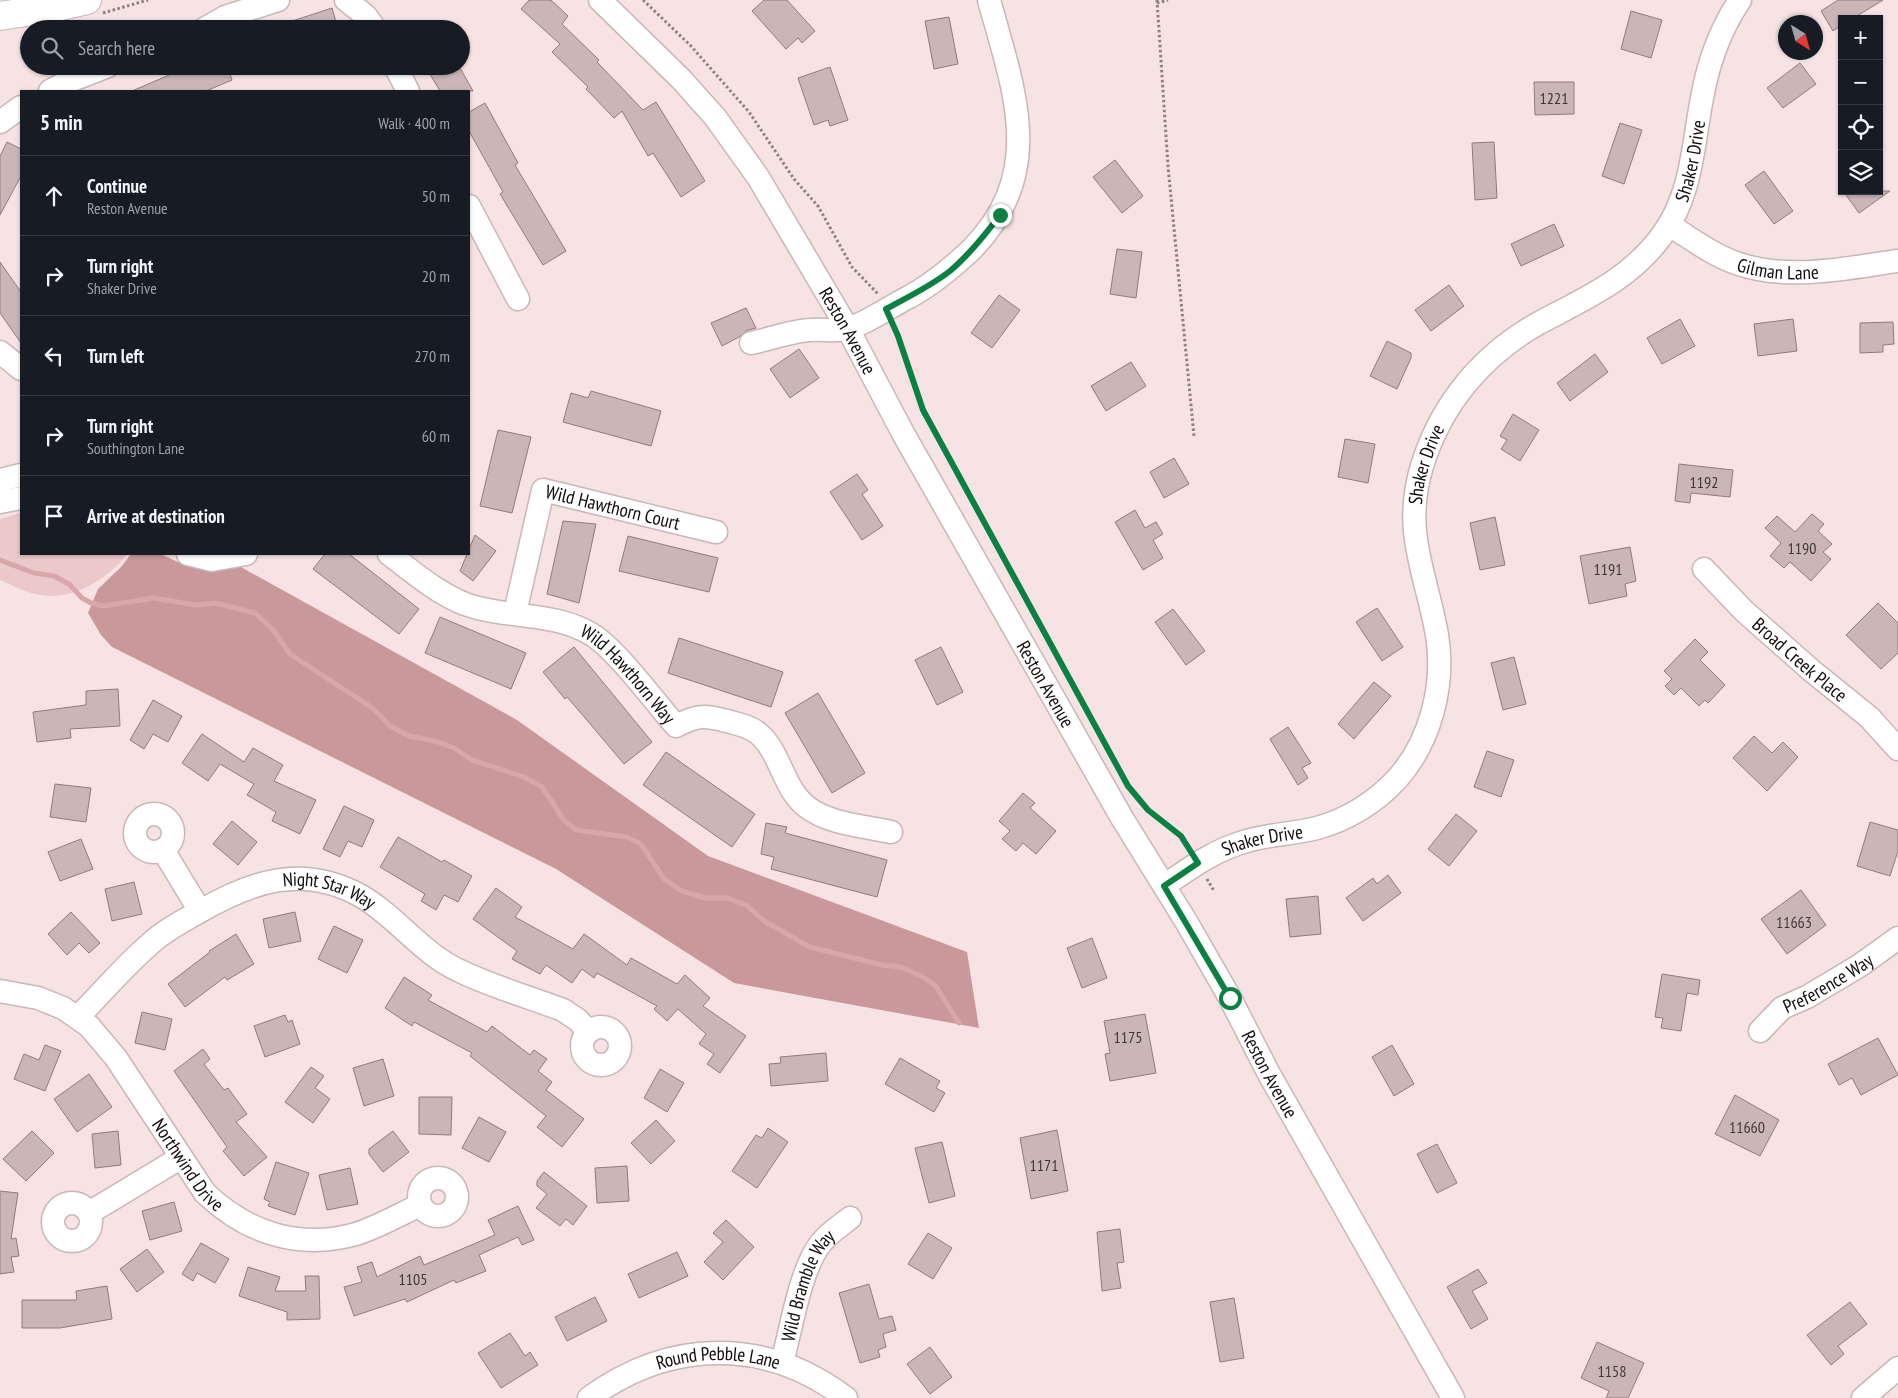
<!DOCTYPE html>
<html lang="en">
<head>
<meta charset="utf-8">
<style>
	body { margin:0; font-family:"PT Sans Narrow",sans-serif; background:#242831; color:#f1f3f6 }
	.controls { position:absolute; right:15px; top:15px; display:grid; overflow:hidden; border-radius:0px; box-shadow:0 1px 4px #0004 }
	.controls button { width:45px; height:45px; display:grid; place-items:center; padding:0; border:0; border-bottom:1px solid #363941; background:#171b24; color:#f1f3f6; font:25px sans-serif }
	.compass { position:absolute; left:1778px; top:15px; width:45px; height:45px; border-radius:50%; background:#171b24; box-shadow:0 1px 4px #0004; rotate:143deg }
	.stop { position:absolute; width:15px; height:15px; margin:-11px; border:4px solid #0b8043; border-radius:50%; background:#fff }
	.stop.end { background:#0b8043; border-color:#fff; box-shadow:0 1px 5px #0008 }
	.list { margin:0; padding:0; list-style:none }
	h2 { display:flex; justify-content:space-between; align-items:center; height:65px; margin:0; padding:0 20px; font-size:21px }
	h2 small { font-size:16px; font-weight:400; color:#9ea1a6 }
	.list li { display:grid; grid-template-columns:32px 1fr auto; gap:15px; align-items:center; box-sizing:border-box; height:80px; padding:0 20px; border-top:1px solid #363941 }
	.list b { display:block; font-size:19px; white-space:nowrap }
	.list p { margin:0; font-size:16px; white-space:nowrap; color:#9ea1a6 }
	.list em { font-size:16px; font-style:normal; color:#9ea1a6 }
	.icon { flex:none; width:28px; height:28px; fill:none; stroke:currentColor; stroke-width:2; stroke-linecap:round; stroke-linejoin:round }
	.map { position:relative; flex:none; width:1898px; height:1398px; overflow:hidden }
	.search { position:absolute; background:#171b24; box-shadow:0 1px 4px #0004; left:20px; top:20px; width:450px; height:55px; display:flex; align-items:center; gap:12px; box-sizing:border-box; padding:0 18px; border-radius:28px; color:#9ea1a6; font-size:19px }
	.panel { position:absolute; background:#171b24; box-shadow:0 1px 4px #0004; left:20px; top:90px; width:450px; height:465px; border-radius:0px }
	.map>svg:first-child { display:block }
	.green { fill:#ebc8ca }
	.forest { fill:#c9989b }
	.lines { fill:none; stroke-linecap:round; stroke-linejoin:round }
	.stream { stroke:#d9a7aa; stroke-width:5 }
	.building { fill:#cab6b7; stroke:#8e7c7c }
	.minor-casing { stroke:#c9b6b7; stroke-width:25 }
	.major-casing { stroke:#c9b6b7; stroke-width:30 }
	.path { stroke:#8d8080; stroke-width:3; stroke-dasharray:2.5 2.5; stroke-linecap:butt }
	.minor { stroke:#fff; stroke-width:22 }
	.major { stroke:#fff; stroke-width:28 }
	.route { stroke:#0b8043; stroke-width:6 }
	.labels { text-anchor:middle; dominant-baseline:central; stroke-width:5; stroke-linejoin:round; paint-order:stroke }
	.number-label { font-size:16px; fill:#3f3636 }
	.street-label { font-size:19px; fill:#110b0b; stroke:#fef2f3 }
</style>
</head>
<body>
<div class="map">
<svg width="1898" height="1398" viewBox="0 0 1898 1398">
	<rect width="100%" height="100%" fill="#f7e3e4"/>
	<path class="green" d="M21 513V554H127C108 579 73 601 40 595 27 593 12 585 0 580V519Z"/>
	<path class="forest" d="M131 554H161L184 565 203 569 239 566 517 720 708 856 967 952 979 1028 734 983 556 869 112 647 101 635 88 613 98 589 121 567Z"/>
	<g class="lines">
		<path class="stream" d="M0 560 34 573 54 576 69 584 82 598 91 603 103 606 153 598 196 605 215 603 255 613 274 631 290 654 374 709 390 726 409 736 435 741 454 748 472 760 524 777 542 787 564 820 576 830 627 837 641 844 664 879 682 891 705 898H727L746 905 764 921 810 947 882 965 901 967 921 976 935 985 959 1023"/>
	</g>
	<path class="building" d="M529 0H551L568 16 562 24 599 60 597 62 643 110 656 102 705 181 681 197 653 153 648 156 622 111 614 118 586 89 588 87 552 52 560 44 521 9Z
		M764 0H787L815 31 802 43 798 38 786 49 752 11Z
		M1838 0H1883L1852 19H1842V25L1833 31 1821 11Z
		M332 8 338 29H278L277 26Z
		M1631 11 1662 20 1651 58 1621 49Z
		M949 17 958 64 934 69 925 21Z
		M1800 63 1816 84 1783 108 1767 88Z
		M190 66H227L232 80 206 91H132Z
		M425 66H459L473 91H440Z
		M830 67 848 120 830 126 828 120 814 125 798 78Z
		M1534 82H1574V114L1535 115Z
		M485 103 518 163 515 165 566 251 543 265 500 194 503 192 469 131V112Z
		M1620 123 1642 130 1624 184 1602 176Z
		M7 142 21 149V176L0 215V156Z
		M1494 142 1497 198 1475 200 1472 143Z
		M1115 160 1143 196 1122 213 1093 177Z
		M1764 171 1793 211 1774 224 1745 185Z
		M1843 191H1890L1859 213Z
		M1554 224 1564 246 1521 266 1511 244Z
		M1117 249 1142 252 1136 298 1110 294Z
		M0 262 21 292V343L0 313Z
		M1449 285 1464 306 1431 331 1415 310Z
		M999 295 1020 310 992 348 971 333Z
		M746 308 756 328 748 330 739 337 722 346 711 323Z
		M1680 319 1695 346 1662 364 1647 338Z
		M1793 319 1797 351 1758 356 1754 324Z
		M1893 322 1894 344 1883 345V352L1860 353V323Z
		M1387 341 1411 353V358L1397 389 1370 376Z
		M799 349 819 378 790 398 770 369Z
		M1595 354 1608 372 1570 401 1557 383Z
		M1131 362 1146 386 1106 411 1091 386Z
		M591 391 661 411 651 446 563 422 571 393 588 398Z
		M1513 414 1539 430 1520 461 1501 449 1507 440 1500 436Z
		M498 430 531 437 512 513 480 506Z
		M1345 439 1375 444 1368 483 1338 477Z
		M1174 458 1189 484 1164 498 1150 472Z
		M1679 464 1733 470 1730 497 1691 493 1690 503 1675 501Z
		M857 474 868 490 862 494 883 526 862 540 830 492Z
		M1135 510 1145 528 1156 522 1163 534 1153 540 1163 558 1143 570 1115 522Z
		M1812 514 1824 524 1818 531 1832 544 1823 552 1831 559 1811 581 1790 562 1784 568 1770 556 1781 543 1765 528 1777 516 1795 532Z
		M1495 517 1505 565 1480 570 1470 523Z
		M563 521 596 524 579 603 547 594Z
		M475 535 496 551 473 581 460 571Z
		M628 536 718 558 709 592 619 571Z
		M1630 547 1636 581 1625 584 1627 596 1589 604 1580 556Z
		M325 554H349L419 609 399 634 313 569Z
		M1878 603 1898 623V653L1881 669 1846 635Z
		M1377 608 1403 647 1382 661 1356 622Z
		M1173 609 1205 651 1186 665 1155 622Z
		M440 617 526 653 511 689 425 653Z
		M679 638 783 672 771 707 668 673Z
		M1695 639 1708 652 1700 660 1725 685 1708 703 1705 700 1699 706 1681 688 1674 695 1665 686 1672 679 1664 671Z
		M574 647 652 742 624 764 586 719 567 697 565 699 543 672Z
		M941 647 963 692 937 705 915 660Z
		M1514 657 1526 704 1503 710 1491 663Z
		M1374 682 1391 696 1354 739 1338 724Z
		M118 689 120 726 70 729 71 738 37 742 33 712 86 705V691Z
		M818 693 865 773 832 793 785 713Z
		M153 700 182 716 168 742 153 734 144 749 130 740Z
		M1288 727 1311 763 1302 768 1308 778 1298 785 1270 739Z
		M202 734 244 762 253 748 283 765 274 781 316 800 300 834 272 821 276 812 247 795 254 784 220 764 208 781 182 763Z
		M1754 736 1772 753 1783 742 1798 757 1767 791 1733 758Z
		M1487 751 1514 760 1501 797 1474 787Z
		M666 752 755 814 732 847 643 785Z
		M55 784 91 788 86 822 50 817Z
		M1023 793 1035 803 1030 808 1056 831 1036 854 1023 843 1016 851 1002 839 1010 831 999 821Z
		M344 806 374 820 362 847 348 841 340 857 323 849Z
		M1456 814 1477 831 1449 866 1428 849Z
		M232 821 257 842 238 865 213 844Z
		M1870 822 1898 830V851L1890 876 1857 866Z
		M766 823 787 827 785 833 887 860 877 897 771 869 774 857 761 854Z
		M398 837 442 862 444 860 472 876 458 902 444 895 436 910 421 901 425 894 380 867Z
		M81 839 93 869 60 881 48 852Z
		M1388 875 1401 893 1363 921 1346 898 1373 878 1377 884Z
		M134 882 142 914 112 921 105 889Z
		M496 888 522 907 515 917 573 949 584 934 627 965 631 958 677 984 685 975 710 998 703 1006 746 1036 720 1073 707 1064 714 1054 699 1044 706 1034 678 1009 667 1021 654 1009 657 1006 597 973 594 978 582 969 572 983 546 965 540 974 512 959 517 951 473 919Z
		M1801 890 1826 925 1787 954 1761 919Z
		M1318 896 1321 934 1290 937 1286 899Z
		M71 912 100 943 89 953 79 943 67 955 48 934Z
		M295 912 301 941 269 948 263 919Z
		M334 926 363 940 347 973 318 959Z
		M236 934 254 964 227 980 225 977 185 1007 168 984 210 952 209 951Z
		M1092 938 1107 978 1082 988 1067 948Z
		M1662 974 1700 980 1698 995 1687 993 1681 1031 1661 1028 1663 1018 1655 1017Z
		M404 977 432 995 428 1000 487 1032 492 1026 530 1055 534 1050 547 1059 538 1071 552 1082 546 1090 584 1119 562 1147 537 1127 546 1116 470 1056 472 1053 414 1022 412 1026 385 1008Z
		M142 1012 172 1019 165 1050 135 1043Z
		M1145 1014 1156 1073 1110 1081 1105 1054 1110 1053 1104 1021Z
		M285 1015 288 1022 292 1020 300 1044 265 1057 254 1026Z
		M1878 1038 1898 1075 1861 1095 1852 1078 1839 1085 1828 1064Z
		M45 1045 61 1051 45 1091 14 1079 24 1054 39 1060Z
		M1392 1045 1414 1084 1394 1096 1372 1057Z
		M203 1049 210 1059 204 1064 224 1090 228 1088 247 1114 236 1122 267 1157 244 1176 223 1151 227 1147 174 1071Z
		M826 1053 828 1081 771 1086 769 1064 781 1063 780 1057Z
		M900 1058 940 1081 936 1088 945 1093 934 1112 885 1084Z
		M383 1059 394 1096 364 1106 353 1068Z
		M311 1067 324 1076 315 1088 330 1099 313 1123 285 1102Z
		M660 1069 684 1083 667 1112 644 1098Z
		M89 1074 112 1107 77 1132 54 1099Z
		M1735 1095 1779 1120 1760 1156 1715 1134Z
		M419 1097H452L451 1135 419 1134Z
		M479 1117 506 1132 489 1162 462 1148Z
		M656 1120 675 1141 651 1164 631 1143Z
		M768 1128 788 1142 757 1188 732 1171 756 1135 762 1138Z
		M1057 1130 1068 1191 1031 1199 1020 1138Z
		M32 1131 54 1153 26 1181 3 1159Z
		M118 1131 121 1165 95 1168 92 1134Z
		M393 1131 409 1152 383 1172 369 1154V1149Z
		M942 1142 955 1196 929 1203 915 1148Z
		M1437 1144 1457 1183 1437 1193 1417 1154Z
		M276 1162 309 1173 295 1215 268 1206 270 1202 264 1199Z
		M627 1166 629 1201 597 1203 595 1168Z
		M350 1168 358 1204 327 1210 319 1175Z
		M544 1172 587 1206 573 1225 566 1219 560 1226 536 1208 547 1194 537 1186V1181Z
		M0 1191 18 1193 11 1239 16 1238 19 1256 11 1257 14 1272 0 1274Z
		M174 1202 182 1231 150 1240 142 1211Z
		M518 1206 534 1240 522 1245 518 1237 479 1255 486 1271 456 1283 454 1280 407 1302 405 1299 354 1316 344 1287 362 1282 357 1267 372 1262 377 1277 420 1256 424 1265 495 1235 488 1220Z
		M726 1220 754 1247 723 1280 704 1262 723 1242 713 1233Z
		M1120 1229 1124 1262 1117 1263 1121 1288 1102 1291 1097 1232Z
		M928 1233 952 1248 933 1279 908 1264Z
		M201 1243 229 1259 215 1283 197 1273 193 1281 182 1274Z
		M147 1249 164 1272 137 1292 120 1269Z
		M677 1252 688 1276 639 1298 628 1274Z
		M248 1267 280 1277 275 1291H306L305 1276H319L320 1319 287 1320V1312L239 1296Z
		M1478 1269 1487 1283 1472 1291 1488 1319 1471 1329 1447 1287Z
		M869 1284 879 1319 892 1316 896 1330 883 1334 886 1347 878 1350 880 1357 860 1363 839 1293Z
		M107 1286 112 1319 60 1328H22V1300H77L76 1291Z
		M595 1297 607 1321 567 1341 555 1317Z
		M1234 1298 1244 1358 1220 1362 1210 1302Z
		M1850 1302 1867 1324 1838 1346 1844 1354 1831 1365 1807 1335Z
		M510 1333 525 1356 530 1352 538 1365 501 1388 478 1353Z
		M1597 1342 1644 1363 1628 1398H1606L1609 1391 1581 1378Z
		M930 1347 952 1377 930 1394 907 1364Z"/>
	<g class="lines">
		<defs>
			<g id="minor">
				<path d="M346 0 366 16 375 29"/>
				<path id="s1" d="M600 0 681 79 715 117 758 177 848 329 904 435 1122 818 1187 923 1230 998 1269 1074 1453 1398"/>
				<path d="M204 29 225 17 278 0"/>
				<path d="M395 66 408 91"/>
				<path d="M50 91 67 82 108 66"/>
				<path d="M0 122 21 107"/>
				<path d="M469 206 518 299"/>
				<path id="s2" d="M1669 225C1692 239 1714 256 1739 264 1790 281 1847 268 1898 261"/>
				<path d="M751 343C770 339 791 331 810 330 822 329 837 332 848 329 867 323 891 306 909 297 933 284 952 268 972 249 1047 172 1014 91 989 0"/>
				<path d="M0 352 21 369"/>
				<path d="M0 480 21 475"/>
				<path d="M0 502 21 498"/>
				<path d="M188 554 212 560 246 554"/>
				<path id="s3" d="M389 554C413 572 437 593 465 604 506 619 552 611 591 634 616 649 655 702 676 726 697 715 704 715 727 721 737 724 750 726 759 734 781 753 783 789 807 807 829 824 864 826 891 832"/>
				<path id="s4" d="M1704 569 1744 611 1812 671 1869 717 1898 749"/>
				<path id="s5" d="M515 613 543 490 716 532"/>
				<circle cx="154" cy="833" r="19"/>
				<path d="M163 850 200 911"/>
				<path id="s6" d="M1164 886C1190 868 1216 849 1247 841 1270 834 1294 834 1317 828 1347 820 1376 802 1397 779 1431 741 1445 685 1437 635 1426 572 1402 532 1422 466 1441 404 1482 355 1539 323 1586 298 1631 279 1663 234 1693 193 1693 141 1703 93 1709 61 1722 27 1740 0"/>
				<path id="s7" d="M0 991 38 998 63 1008 89 1026 116 1058 205 1193C247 1233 299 1250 356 1234 378 1227 399 1215 420 1205"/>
				<path id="s8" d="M78 1017C102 993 124 966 150 944 164 931 181 922 197 913 250 882 302 863 361 896 396 916 422 954 460 971 493 987 529 997 563 1010L578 1020 589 1032"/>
				<circle cx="601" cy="1046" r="19"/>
				<path id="s9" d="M1760 1031 1782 1008 1807 997 1859 966 1898 938"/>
				<circle cx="438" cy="1197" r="19"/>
				<circle cx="72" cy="1222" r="19"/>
				<path d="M89 1213 180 1158"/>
				<path id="s10" d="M782 1363C791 1330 800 1269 821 1243 829 1233 840 1226 850 1218"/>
				<path id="s11" d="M589 1398C670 1339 766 1337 846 1398"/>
				<path d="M1863 1398 1898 1368"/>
			</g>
			<path id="major" d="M0 16 47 9 87 0"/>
		</defs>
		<use href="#minor" class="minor-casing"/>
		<use href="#major" class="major-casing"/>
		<path class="path" d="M643 0 690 45 749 112 794 179 818 206 852 267 878 294
			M1157 0 1168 166 1194 436
			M1157 3 1168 0
			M103 13 148 0
			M894 327 923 410 1128 786 1148 810 1181 836 1189 847
			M1207 879 1214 891"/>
		<use href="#minor" class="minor"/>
		<use href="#major" class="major"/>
	</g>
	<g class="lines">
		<path class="route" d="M1000 215C985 235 969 255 950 271 931 286 908 297 886 309L898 336 923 410 1128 786 1148 810 1181 836 1198 863 1164 886 1230 998"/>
	</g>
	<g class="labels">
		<g class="number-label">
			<text x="1554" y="98">1221</text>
			<text x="1704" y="482">1192</text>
			<text x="1802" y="548">1190</text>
			<text x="1608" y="569">1191</text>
			<text x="1794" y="922">11663</text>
			<text x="1128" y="1037">1175</text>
			<text x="1747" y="1127">11660</text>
			<text x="1044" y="1165">1171</text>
			<text x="413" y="1279">1105</text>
			<text x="1612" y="1371">1158</text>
		</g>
		<g class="street-label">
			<text stroke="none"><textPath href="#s6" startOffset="1010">Shaker Drive</textPath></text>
			<text stroke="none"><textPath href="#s2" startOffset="120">Gilman Lane</textPath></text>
			<text stroke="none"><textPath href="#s1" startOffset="416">Reston Avenue</textPath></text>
			<text stroke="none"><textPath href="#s6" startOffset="590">Shaker Drive</textPath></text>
			<text stroke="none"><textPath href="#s5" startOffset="198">Wild Hawthorn Court</textPath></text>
			<text stroke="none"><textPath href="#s4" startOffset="132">Broad Creek Place</textPath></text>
			<text stroke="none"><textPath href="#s3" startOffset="276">Wild Hawthorn Way</textPath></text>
			<text stroke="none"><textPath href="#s1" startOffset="821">Reston Avenue</textPath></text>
			<text stroke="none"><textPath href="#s6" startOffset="110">Shaker Drive</textPath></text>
			<text stroke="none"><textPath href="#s8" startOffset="300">Night Star Way</textPath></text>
			<text stroke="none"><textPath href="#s9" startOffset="84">Preference Way</textPath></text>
			<text stroke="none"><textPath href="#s1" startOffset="1271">Reston Avenue</textPath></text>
			<text stroke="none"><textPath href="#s7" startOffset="268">Northwind Drive</textPath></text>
			<text stroke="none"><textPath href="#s10" startOffset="82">Wild Bramble Way</textPath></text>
			<text stroke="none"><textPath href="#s11" startOffset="139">Round Pebble Lane</textPath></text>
		</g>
	</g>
</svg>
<div class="controls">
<button>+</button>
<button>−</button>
<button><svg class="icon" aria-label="locate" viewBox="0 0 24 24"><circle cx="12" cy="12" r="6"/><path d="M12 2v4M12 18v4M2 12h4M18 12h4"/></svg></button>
<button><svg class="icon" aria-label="layers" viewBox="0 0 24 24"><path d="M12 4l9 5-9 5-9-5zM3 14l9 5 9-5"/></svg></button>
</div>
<svg class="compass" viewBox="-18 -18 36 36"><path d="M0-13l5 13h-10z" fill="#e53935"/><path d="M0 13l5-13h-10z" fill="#9ea1a6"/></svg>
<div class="stop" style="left:1230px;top:998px"></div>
<div class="stop end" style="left:1000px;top:215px"></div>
<div class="search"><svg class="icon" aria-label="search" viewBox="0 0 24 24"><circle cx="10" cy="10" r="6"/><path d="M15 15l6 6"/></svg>Search here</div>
<section class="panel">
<h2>5 min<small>Walk · 400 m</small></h2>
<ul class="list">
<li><svg class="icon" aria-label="ahead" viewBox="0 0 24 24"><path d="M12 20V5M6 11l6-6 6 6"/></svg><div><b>Continue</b><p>Reston Avenue</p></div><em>50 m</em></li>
<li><svg class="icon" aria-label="right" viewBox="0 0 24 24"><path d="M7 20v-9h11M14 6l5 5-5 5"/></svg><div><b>Turn right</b><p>Shaker Drive</p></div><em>20 m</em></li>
<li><svg class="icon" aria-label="left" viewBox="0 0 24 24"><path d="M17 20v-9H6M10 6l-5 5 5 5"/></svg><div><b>Turn left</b></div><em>270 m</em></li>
<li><svg class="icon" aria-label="right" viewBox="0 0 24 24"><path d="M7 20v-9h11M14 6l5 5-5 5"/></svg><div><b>Turn right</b><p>Southington Lane</p></div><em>60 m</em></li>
<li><svg class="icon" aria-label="arrive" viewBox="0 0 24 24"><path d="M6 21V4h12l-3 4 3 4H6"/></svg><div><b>Arrive at destination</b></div></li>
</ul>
</section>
</div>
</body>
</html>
